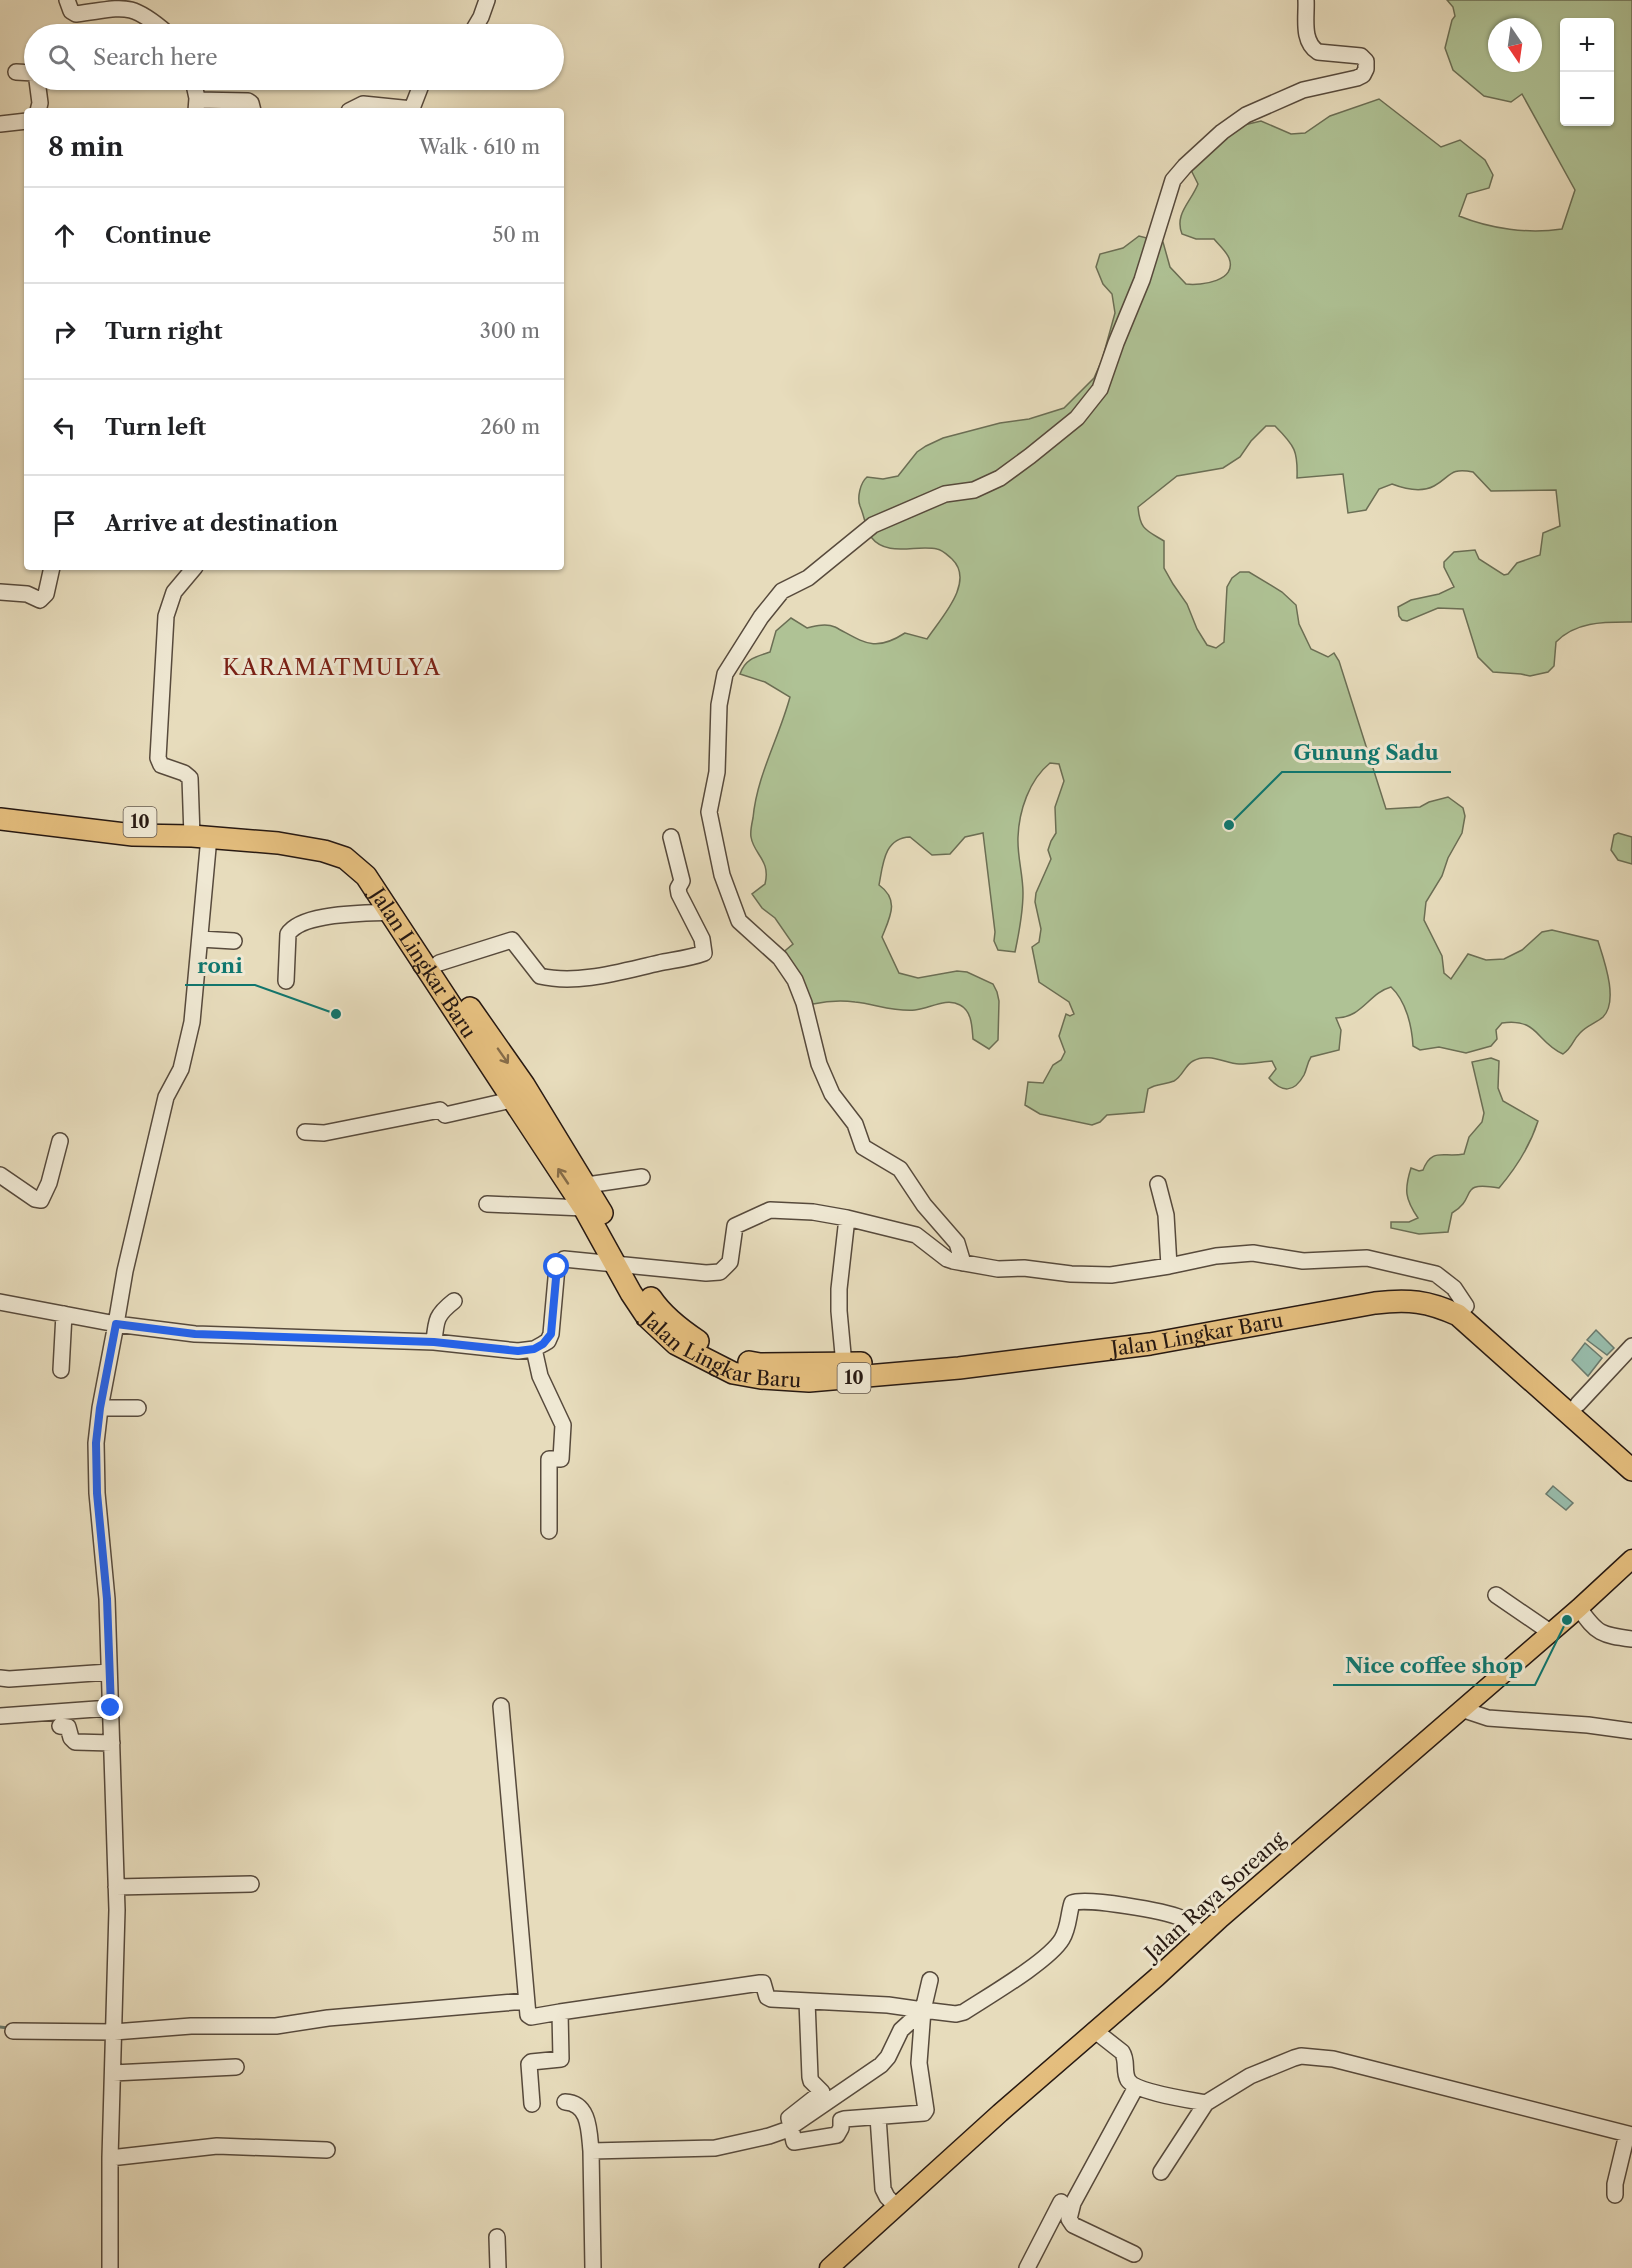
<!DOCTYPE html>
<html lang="en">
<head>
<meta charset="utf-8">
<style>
	body { margin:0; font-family:"Libre Caslon Text",serif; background:#f2f2f2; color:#202124 }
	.controls { position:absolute; right:18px; top:18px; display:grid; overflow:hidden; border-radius:6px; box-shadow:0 2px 4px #0004 }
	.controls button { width:54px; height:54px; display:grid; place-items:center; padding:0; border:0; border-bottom:2px solid #e0e0e0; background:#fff; color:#202124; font:30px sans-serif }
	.compass { position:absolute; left:1488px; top:18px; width:54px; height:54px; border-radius:50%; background:#fff; box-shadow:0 2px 4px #0004; rotate:167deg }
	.stop { position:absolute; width:18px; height:18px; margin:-14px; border:4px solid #2563eb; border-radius:50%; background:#fff }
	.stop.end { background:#2563eb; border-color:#fff; box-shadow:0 2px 6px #0008 }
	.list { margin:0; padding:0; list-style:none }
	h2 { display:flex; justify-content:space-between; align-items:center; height:78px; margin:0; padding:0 24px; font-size:26px }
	h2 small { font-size:20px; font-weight:400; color:#757577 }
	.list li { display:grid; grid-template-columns:39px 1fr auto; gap:18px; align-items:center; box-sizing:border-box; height:96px; padding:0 24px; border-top:2px solid #e0e0e0 }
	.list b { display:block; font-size:22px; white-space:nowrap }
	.list em { font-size:20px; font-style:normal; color:#757577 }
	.icon { flex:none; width:33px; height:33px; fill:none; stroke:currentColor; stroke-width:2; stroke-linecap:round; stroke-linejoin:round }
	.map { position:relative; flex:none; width:1632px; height:2268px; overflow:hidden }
	.search { position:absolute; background:#fff; box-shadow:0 2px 4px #0004; left:24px; top:24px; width:540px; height:66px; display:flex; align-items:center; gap:15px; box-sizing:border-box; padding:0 21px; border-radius:33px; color:#757577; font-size:22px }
	.panel { position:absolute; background:#fff; box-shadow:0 2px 4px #0004; left:24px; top:108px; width:540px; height:462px; border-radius:6px }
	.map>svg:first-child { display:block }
	.green { fill:#afc295; stroke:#6b6e54; stroke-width:1.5; fill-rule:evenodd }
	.water { fill:#98bcab; stroke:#6b7b6e; stroke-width:1.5 }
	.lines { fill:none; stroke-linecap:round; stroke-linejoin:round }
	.stream { stroke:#6b7b6e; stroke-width:3 }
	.minor-casing { stroke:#574a3c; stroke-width:18 }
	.major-casing { stroke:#271912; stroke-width:21 }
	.highway-casing { stroke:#271912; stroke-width:24 }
	.minor { stroke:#efe8d3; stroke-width:15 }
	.major { stroke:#e4be7e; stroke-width:18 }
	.highway { stroke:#e4be7e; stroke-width:21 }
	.oneway { stroke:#866c48 }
	.route { stroke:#2563eb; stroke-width:8 }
	.labels { text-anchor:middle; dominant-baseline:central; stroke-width:6; stroke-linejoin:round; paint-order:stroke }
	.shield { fill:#efe8d3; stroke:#63574c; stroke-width:1.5 }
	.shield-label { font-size:18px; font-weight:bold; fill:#271912 }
	.street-label { font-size:20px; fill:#271912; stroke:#efe8d3 }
	.quarter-label { font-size:22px; letter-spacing:1.5px; fill:#7a1f14; stroke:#efe8d3 }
	.leader { fill:none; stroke:#0f766e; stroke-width:2 }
	.callout-dot { fill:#0f766e; stroke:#efe8d3; stroke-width:2 }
	.callout-label { font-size:21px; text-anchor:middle; font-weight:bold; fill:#0f766e; stroke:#efe8d3; stroke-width:6; stroke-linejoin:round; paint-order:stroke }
</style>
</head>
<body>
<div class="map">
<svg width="1632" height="2268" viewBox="0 0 1632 2268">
	<rect width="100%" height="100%" fill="#e7dcbc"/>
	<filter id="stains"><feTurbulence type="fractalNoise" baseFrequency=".00333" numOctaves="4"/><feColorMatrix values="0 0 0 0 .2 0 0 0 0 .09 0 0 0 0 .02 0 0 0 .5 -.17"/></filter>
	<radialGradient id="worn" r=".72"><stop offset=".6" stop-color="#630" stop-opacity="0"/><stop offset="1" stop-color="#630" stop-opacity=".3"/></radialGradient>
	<path class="green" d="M1447 0H1632V622C1605 622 1576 621 1556 642L1554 666 1548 672 1530 676 1521 674 1493 672 1478 657 1463 609 1438 608 1407 621 1402 620 1399 616 1398 607 1411 600 1439 594 1454 587 1444 567V562L1454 552 1475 550 1479 559 1504 575 1508 574 1517 563 1540 555 1543 533 1560 526 1556 490 1491 491 1473 472C1449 467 1451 477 1434 486 1421 493 1405 489 1392 484L1379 489 1366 510 1348 513 1343 474 1297 478C1298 451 1295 446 1275 426H1266L1251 441 1240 457 1223 468 1177 476 1138 507C1140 530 1146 530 1164 541V568L1173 584 1187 604 1197 629 1207 645 1216 648 1224 642 1227 587 1232 578 1240 572H1249L1282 592 1296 605 1299 624 1311 649 1328 657 1334 653 1339 661 1386 809 1420 807 1429 802 1448 797 1463 808 1465 816 1462 833 1448 858 1442 876 1426 902 1424 920 1442 956 1444 973 1451 979 1468 954 1486 960 1504 959 1522 950 1542 932 1552 930 1598 941C1604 960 1619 1001 1603 1017 1596 1023 1586 1026 1580 1033 1572 1041 1573 1047 1563 1054 1535 1041 1539 1018 1502 1023L1496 1030 1497 1039 1491 1046 1466 1053 1439 1047 1420 1050 1413 1046C1412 1026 1406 1001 1391 987 1369 993 1362 1018 1336 1018L1341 1030 1339 1050 1311 1057C1307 1063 1307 1069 1304 1075 1294 1093 1282 1093 1269 1078L1276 1069 1272 1061C1261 1062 1250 1064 1239 1064 1226 1064 1209 1052 1193 1061 1185 1065 1183 1076 1174 1081 1165 1085 1157 1083 1148 1089L1144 1112 1107 1115 1100 1122 1092 1125 1040 1114 1025 1105 1028 1082 1043 1083 1053 1065 1061 1060 1065 1052 1059 1036 1066 1014 1070 1016 1074 1014 1069 1002 1039 982 1032 947 1039 942 1041 929 1035 902 1036 893 1051 859 1048 850 1051 841 1056 833 1055 807 1064 781 1059 764 1050 763C1029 780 1019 811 1018 837 1017 856 1023 874 1023 893 1023 912 1019 933 1015 952L998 950 994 941 995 932 983 833 965 837 950 854 932 855 910 837C884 838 883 864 879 885 900 900 890 917 882 937L899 973 918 978 957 971 967 972 993 984 997 992 999 1001 998 1040 989 1049 973 1039C972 1027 972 1011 960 1005 946 997 929 1009 915 1010 894 1012 875 1004 855 1002 841 1000 827 1001 813 1004L797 974 781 954 793 944 775 918 762 908 752 894 765 884C771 860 754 855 751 837 750 831 752 823 753 818 757 775 779 738 790 697L765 682 740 674C745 659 755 657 770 652L776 631 791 618 807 628C815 626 826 623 835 627 864 642 874 653 905 633L927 639C940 619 976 582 952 559 947 555 943 550 937 549 917 544 887 558 871 537 866 529 864 515 860 506 857 498 860 483 867 477L883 479 898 476 917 452 926 446 943 438 1000 423 1029 419 1064 408 1094 378 1102 360 1115 313 1112 294 1103 284 1096 267 1100 254 1123 248 1139 236 1163 242 1170 267 1186 284C1201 286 1238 281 1229 258 1226 251 1219 245 1214 239H1196L1182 234C1174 214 1191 202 1198 184L1190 168 1208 151 1244 125 1261 121 1291 134 1305 133 1330 116 1379 99 1441 147 1460 140 1485 160 1493 175 1489 188 1467 194 1459 216C1491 229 1528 234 1562 229L1575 190 1522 94 1511 102 1484 96 1453 70 1445 48 1452 20 1455 16 1453 7ZM1564 22H1610V122H1564ZM1497 27H1533V63H1497Z
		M1618 833 1632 837V864L1618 860 1611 850 1614 835Z
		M1491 1058 1499 1061 1498 1088 1503 1101 1538 1121C1530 1146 1516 1168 1499 1188 1456 1181 1479 1197 1452 1213L1448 1232 1419 1234 1391 1228V1222H1409L1418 1218C1405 1199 1404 1190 1411 1168L1419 1171 1423 1170C1432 1147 1443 1158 1464 1154L1469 1137 1482 1122 1484 1113 1472 1062Z"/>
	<path class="water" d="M1596 1330 1614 1348 1607 1355 1587 1340Z
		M1585 1343 1602 1358 1588 1376 1572 1360Z
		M1553 1486 1573 1503 1566 1510 1546 1494Z"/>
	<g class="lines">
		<path class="stream" d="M0 2027 8 2028"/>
		<defs>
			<path id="minor" d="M67 0 71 11 76 14C124 8 129 0 168 34
				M471 34 481 17 487 0
				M16 72 34 73
				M37 80 40 103 38 111
				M193 80 197 98 196 111
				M197 100 248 101 251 103 253 111
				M349 111 363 104 412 109
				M411 111 423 80
				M0 124 27 121
				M0 592 27 594 40 600 46 594 52 567
				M192 836 190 778 184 773 161 765 158 758 166 616 174 592 195 567
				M209 837 192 1022 181 1069 166 1097 125 1271 116 1324 195 1334 434 1342 518 1351 534 1349 543 1344 548 1341 551 1334 557 1267 564 1259 706 1273 720 1272 730 1262 735 1226 770 1210 813 1212 847 1218 916 1235 947 1259 953 1261 998 1269 1024 1268 1071 1274 1111 1275 1169 1266 1216 1256 1253 1253 1303 1261 1367 1258 1436 1274 1454 1288 1466 1306
				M200 939 234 941
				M439 963 512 940 540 976C578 985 623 971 659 963 674 960 691 958 704 953L702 939 679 894 678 888 682 881 671 837
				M286 981 288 934C302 912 365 914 390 912
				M305 1132 324 1133 440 1110 445 1115 511 1100
				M0 1175 35 1199 41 1200 49 1183 60 1141
				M1158 1184 1166 1215 1169 1266
				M587 1185 642 1177
				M487 1204 584 1208
				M963 1263 957 1243 924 1205 900 1169 863 1147 855 1124 832 1094 819 1064 804 1003 795 980 780 958 739 921 722 875 709 812 717 772 719 705 725 674 761 617 782 591 808 578 873 525 945 494 974 490 1000 478 1030 456 1077 418 1100 389 1116 343 1142 280 1173 180 1185 166 1222 132 1246 115 1303 90 1357 78 1363 75 1366 69V61L1361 56 1318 52C1301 41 1307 17 1306 0
				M0 1302 116 1324 100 1408 96 1443 97 1493 107 1599 117 1910 110 2158V2268
				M434 1342C436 1320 436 1315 454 1301
				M534 1349 540 1376 563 1425 561 1459H549V1531
				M844 1365 839 1311V1289L847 1218
				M61 1370 64 1314
				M1578 1404 1632 1346
				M100 1408H138
				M1496 1595 1550 1632
				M1579 1608C1597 1634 1601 1635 1632 1639
				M0 1678 9 1679 109 1672
				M501 1706 528 2015 531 2017 560 2012 561 2059 531 2062 529 2064 532 2104
				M1461 1709 1488 1718 1588 1725 1632 1731
				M0 1716 110 1708
				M60 1726 68 1727 71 1738 75 1742 112 1743
				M116 1887 251 1884
				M807 2001 810 2077 811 2081 822 2092 789 2118 794 2142 837 2135 841 2128V2120L844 2119 924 2113 926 2110 919 2063 923 2010 930 1980
				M560 2012 760 1983H763L767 1997 771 1999 888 2005 923 2010
				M1094 2030 1122 2052C1128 2061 1123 2071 1128 2080 1135 2092 1190 2100 1206 2103L1250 2076 1294 2058 1301 2056 1333 2059 1632 2135
				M13 2031 114 2032 191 2026H276L328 2018 526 2001
				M113 2073 236 2067
				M565 2102C590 2103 589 2132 591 2151L715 2148 769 2136 786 2130 881 2065 888 2057 901 2030 923 2010 956 2014 964 2012C987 1997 1049 1961 1062 1939 1069 1927 1068 1916 1072 1903 1086 1897 1165 1911 1181 1918 1189 1921 1196 1930 1203 1935
				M878 2117 883 2189 887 2197 896 2206
				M591 2151 593 2268
				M110 2158 217 2146 327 2150
				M1161 2172 1206 2103
				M1615 2195V2184L1627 2134
				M497 2237 498 2268
				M1134 2254 1073 2225 1069 2219 1073 2203 1136 2087
				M1027 2268 1061 2202"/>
			<path id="major" d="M829 2268 1000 2113 1157 1977 1221 1918 1579 1608 1632 1559"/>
			<g id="highway">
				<path id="s1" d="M0 819 133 835 192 836 278 843 324 851 345 858 366 876 584 1208 631 1293 647 1317 676 1344 733 1373 761 1378 809 1381 959 1368 1150 1344 1375 1303C1408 1299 1428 1301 1458 1315L1632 1470"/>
				<path d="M470 1008 524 1085 602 1213"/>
				<path d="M651 1298C663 1316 680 1329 698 1341"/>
				<path d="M749 1362 760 1364 861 1363"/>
			</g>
		</defs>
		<use href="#minor" class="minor-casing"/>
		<use href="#major" class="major-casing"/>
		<use href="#highway" class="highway-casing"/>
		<use href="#minor" class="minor"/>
		<use href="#major" class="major"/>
		<use href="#highway" class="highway"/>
	</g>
	<defs><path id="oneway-shaft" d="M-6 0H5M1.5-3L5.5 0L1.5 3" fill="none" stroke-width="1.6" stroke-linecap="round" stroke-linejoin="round" transform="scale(1.5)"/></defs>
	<g class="oneway">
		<use href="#oneway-shaft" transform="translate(503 1056) rotate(55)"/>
		<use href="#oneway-shaft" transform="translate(563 1176) rotate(-124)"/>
	</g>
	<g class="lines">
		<path class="route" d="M111 1708 107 1599 97 1493 96 1443 100 1408 116 1324 195 1334 434 1342 518 1351 534 1349 543 1344 551 1334 557 1267"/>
	</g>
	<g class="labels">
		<g class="shield">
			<rect x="123.5" y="807" width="33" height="30" rx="4.5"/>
			<rect x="837.5" y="1363" width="33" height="30" rx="4.5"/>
		</g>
		<g class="shield-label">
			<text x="140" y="822">10</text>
			<text x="854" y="1378">10</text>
		</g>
		<g class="street-label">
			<text stroke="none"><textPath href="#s1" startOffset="480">Jalan Lingkar Baru</textPath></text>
			<text stroke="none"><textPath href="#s1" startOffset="1470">Jalan Lingkar Baru</textPath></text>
			<text stroke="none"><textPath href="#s1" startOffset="984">Jalan Lingkar Baru</textPath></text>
			<text transform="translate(1215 1896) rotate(-42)">Jalan Raya Soreang</text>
		</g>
		<g class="quarter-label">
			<text x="332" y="667">KARAMATMULYA</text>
		</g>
	</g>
	<path class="leader" d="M1229 825L1282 772H1451M336 1014L255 985H185M1567 1620L1535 1685H1333"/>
	<g class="callout-dot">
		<circle cx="1229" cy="825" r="6"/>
		<circle cx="336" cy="1014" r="6"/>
		<circle cx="1567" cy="1620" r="6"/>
	</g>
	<g class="callout-label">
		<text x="1366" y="760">Gunung Sadu</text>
		<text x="220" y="973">roni</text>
		<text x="1434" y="1673">Nice coffee shop</text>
	</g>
	<rect width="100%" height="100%" filter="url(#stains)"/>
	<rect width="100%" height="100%" fill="url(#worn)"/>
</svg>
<div class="controls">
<button>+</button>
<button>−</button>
</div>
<svg class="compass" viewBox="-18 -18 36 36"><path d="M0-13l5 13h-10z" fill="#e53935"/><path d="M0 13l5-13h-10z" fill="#757577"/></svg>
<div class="stop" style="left:557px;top:1267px"></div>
<div class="stop end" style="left:111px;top:1708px"></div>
<div class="search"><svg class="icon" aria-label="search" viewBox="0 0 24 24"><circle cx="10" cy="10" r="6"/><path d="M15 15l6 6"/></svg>Search here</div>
<section class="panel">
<h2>8 min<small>Walk · 610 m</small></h2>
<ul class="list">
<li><svg class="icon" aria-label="ahead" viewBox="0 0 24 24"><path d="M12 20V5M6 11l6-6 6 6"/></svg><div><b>Continue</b></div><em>50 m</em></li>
<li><svg class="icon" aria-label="right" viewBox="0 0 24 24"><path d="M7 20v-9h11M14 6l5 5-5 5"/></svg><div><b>Turn right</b></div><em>300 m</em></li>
<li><svg class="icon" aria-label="left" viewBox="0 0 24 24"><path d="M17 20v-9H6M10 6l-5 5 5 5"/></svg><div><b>Turn left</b></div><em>260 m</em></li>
<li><svg class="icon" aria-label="arrive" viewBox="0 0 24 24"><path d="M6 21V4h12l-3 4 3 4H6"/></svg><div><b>Arrive at destination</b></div></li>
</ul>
</section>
</div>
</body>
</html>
